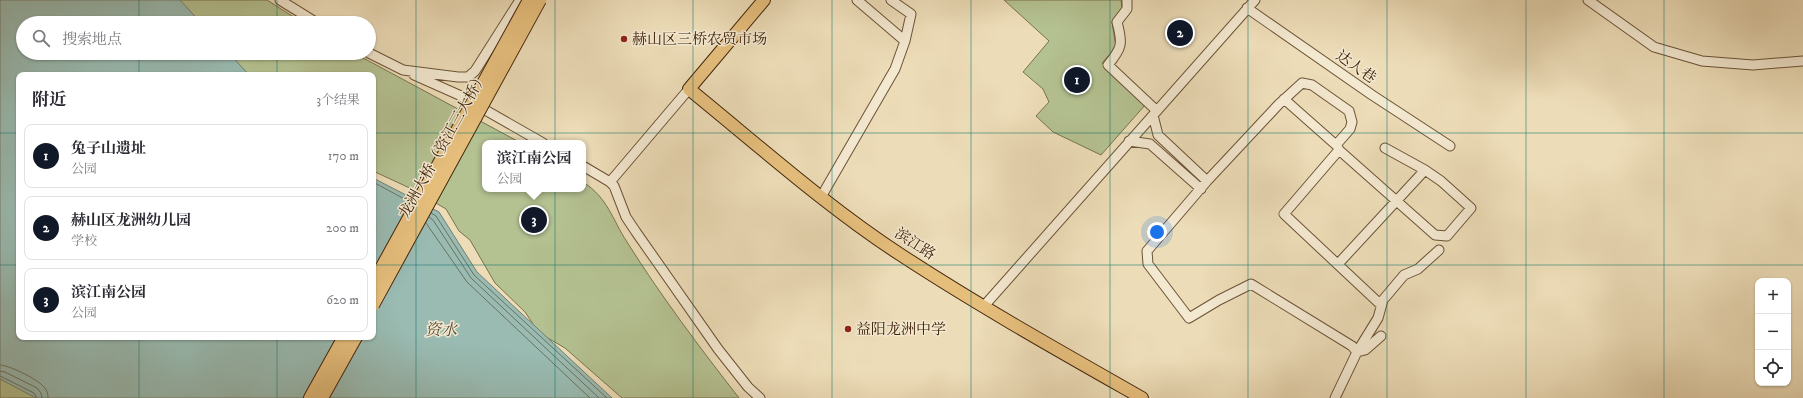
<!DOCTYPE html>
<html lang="zh">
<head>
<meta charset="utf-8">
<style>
	body { margin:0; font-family:"IM FELL DW Pica","Noto Serif SC",serif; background:#f2f2f3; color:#2b2b33 }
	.controls { position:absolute; right:12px; bottom:12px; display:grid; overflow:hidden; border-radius:8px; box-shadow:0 1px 3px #0004 }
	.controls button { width:36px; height:36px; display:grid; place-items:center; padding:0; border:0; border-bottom:1px solid #e1e1e2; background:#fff; color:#2b2b33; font:20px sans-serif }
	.you { position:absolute; left:1157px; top:232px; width:14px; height:14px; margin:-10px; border:3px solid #fff; border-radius:50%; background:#1a73e8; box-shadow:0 0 0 6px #1a73e833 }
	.badge { display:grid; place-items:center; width:26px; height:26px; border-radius:50%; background:#111827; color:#fff; font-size:13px; font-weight:700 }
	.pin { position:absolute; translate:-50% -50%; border:2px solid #fff; box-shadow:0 1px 4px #0006 }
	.popup { position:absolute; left:482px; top:140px; width:104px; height:52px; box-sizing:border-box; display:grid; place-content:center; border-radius:8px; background:#fff; filter:drop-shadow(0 1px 3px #0005); font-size:13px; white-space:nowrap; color:#7c7c81 }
	.popup b { font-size:15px; color:#2b2b33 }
	.popup::after { content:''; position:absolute; left:50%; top:100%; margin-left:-8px; border:8px solid transparent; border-top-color:#fff }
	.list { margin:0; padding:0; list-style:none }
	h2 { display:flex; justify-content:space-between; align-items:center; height:52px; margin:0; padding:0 16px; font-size:17px }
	h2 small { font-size:13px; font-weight:400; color:#7c7c81 }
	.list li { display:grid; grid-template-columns:26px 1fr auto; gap:12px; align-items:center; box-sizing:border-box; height:64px; margin:0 8px 8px; padding:0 8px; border:1px solid #e1e1e2; border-radius:8px }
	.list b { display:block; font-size:15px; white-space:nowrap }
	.list p { margin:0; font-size:13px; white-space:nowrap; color:#7c7c81 }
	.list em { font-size:13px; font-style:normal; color:#7c7c81 }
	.icon { flex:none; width:22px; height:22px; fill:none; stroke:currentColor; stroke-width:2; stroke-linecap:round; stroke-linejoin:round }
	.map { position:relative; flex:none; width:1803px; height:398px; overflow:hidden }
	.search { position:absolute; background:#fff; box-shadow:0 1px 3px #0004; left:16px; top:16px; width:360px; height:44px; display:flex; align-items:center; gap:10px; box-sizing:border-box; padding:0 14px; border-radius:22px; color:#7c7c81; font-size:15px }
	.panel { position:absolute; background:#fff; box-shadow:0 1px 3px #0004; left:16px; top:72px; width:360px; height:268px; border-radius:8px }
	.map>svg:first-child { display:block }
	.green { fill:#b4c191; stroke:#7a724e }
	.water { fill:#99bbb2; stroke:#767f6f }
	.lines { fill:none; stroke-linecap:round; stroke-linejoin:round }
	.shore { stroke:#6d705e; stroke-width:1 }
	.minor-casing { stroke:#6c5236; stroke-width:11 }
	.major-casing { stroke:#41240b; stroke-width:14 }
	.minor { stroke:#f3e8d0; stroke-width:9 }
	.major { stroke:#e6be7c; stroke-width:12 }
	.major-bridge-casing { stroke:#41240b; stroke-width:14; stroke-linecap:butt }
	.major-bridge { stroke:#e6be7c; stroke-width:12 }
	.grid { fill:none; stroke:#0f766e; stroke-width:1; stroke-opacity:0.55 }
	.poi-dot { fill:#8f2418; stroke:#f3e8d0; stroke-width:1.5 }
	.labels { text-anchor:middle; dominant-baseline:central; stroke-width:3; stroke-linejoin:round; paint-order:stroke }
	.poi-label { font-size:15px; fill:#41240b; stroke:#f3e8d0; text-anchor:start }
	.street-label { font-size:15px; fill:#41240b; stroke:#f3e8d0 }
	.water-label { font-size:16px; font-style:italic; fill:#574a35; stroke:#f3e8d0 }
</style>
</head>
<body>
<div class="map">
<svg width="1803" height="398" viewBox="0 0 1803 398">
	<rect width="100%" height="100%" fill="#ecdcb7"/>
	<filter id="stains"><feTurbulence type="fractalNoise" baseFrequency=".005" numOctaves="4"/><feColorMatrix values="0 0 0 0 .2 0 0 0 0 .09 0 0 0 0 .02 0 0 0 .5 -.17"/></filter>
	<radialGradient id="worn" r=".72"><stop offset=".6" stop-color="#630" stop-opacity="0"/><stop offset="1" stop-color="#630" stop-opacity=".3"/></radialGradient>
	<path class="green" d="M172 0H267L303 23H198Z
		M1004 0H1121L1122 9 1112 22 1116 47 1102 63 1146 104 1101 155 1053 132 1036 116 1049 102 1043 89 1023 72 1049 41Z
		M225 53H354L521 143H485V189H583V182C608 198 612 219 627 242 661 296 700 348 739 398H622L565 348 539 333 525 312 495 283 470 240 459 231 446 209 414 190 373 171V75H249Z
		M0 375 47 398H0Z"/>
	<path class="water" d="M0 0H180L201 23H23V53H229L249 75H19V337H373V178L439 212 477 272 612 398H36L0 379Z"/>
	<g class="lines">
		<path class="shore" d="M373 182 410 202
			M431 213 436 216 474 275 607 398
			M429 217 433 220 471 278 599 398
			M426 223 467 282 590 398
			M0 365C9 365 37 379 43 386 47 390 48 393 48 398
			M0 371 5 372 37 388 41 393 42 398
			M0 376 34 393 37 398"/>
		<defs>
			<path id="minor" d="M280 0 317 23
				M857 0 905 41
				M1127 0V9L1117 22C1123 44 1122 48 1108 65L1157 111
				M1588 0 1654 47 1702 61 1753 65 1803 61
				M1247 8 1372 95 1450 146
				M369 53 403 70 458 77H468L475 71 520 0
				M414 75 459 95 543 143
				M1284 99 1336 145 1350 129 1352 122 1349 111 1312 85 1302 83 1279 104 1207 181 1147 251 1148 264 1189 318 1219 300 1251 284 1352 346 1357 352 1365 350 1381 336
				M1153 115 1158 135 1207 181
				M1129 141 1150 144 1201 189
				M1337 146 1339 150 1284 214 1381 305
				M1339 150 1435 235 1447 236 1471 208 1441 181 1425 170
				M583 166 610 182 614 186 626 217 636 232 718 349 748 387 760 398
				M610 182 689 89
				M821 197 895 69 905 41 911 14 891 0
				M1338 264 1425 170 1385 148
				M984 306 1255 0
				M1335 398 1357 352 1378 318 1383 300 1404 275 1418 269 1439 250"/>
			<path id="major" d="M764 0 689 89C758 145 826 206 901 255 979 306 1061 352 1142 398
				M310 398 344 337
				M322 398 356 337"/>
		</defs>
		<use href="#minor" class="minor-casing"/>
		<use href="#major" class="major-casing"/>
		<use href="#minor" class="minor"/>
		<use href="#major" class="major"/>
		<defs>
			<path id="major-bridge" d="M373 283 529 0
				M373 305 540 0"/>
		</defs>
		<use href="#major-bridge" class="major-bridge-casing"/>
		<use href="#major-bridge" class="major-bridge"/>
	</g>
	<path class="grid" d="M139 0V23M277 0V23M416 0V398M555 0V398M693 0V398M832 0V398M971 0V398M1110 0V398M1248 0V398M1387 0V398M1526 0V398M1664 0V398M139 53V75M277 53V75M0 133H19M373 133H1803M0 265H19M373 265H1803M139 337V398M277 337V398"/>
	<g class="poi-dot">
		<circle cx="624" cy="39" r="4"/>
		<circle cx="848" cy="329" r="4"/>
	</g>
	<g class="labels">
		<g class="poi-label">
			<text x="632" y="39">赫山区三桥农贸市场</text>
			<text x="856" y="329">益阳龙洲中学</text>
		</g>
		<g class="street-label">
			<text transform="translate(1356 67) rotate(35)">达人巷</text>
			<text transform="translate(443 145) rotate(-61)">龙洲大桥（资江三大桥）</text>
			<text transform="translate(915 244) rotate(33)">滨江路</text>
		</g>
		<g class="water-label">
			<text x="441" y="330">资水</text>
		</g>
	</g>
	<rect width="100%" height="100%" filter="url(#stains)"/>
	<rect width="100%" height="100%" fill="url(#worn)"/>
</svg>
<div class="controls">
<button>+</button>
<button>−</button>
<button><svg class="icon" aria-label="locate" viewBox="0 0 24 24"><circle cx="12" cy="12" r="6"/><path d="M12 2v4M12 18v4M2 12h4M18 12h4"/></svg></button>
</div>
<div class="you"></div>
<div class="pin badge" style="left:1077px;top:80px">1</div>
<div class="pin badge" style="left:1180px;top:33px">2</div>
<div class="pin badge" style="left:534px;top:220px">3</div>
<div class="popup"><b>滨江南公园</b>公园</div>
<div class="search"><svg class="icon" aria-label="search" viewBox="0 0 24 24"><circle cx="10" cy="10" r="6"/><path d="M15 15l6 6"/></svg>搜索地点</div>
<section class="panel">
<h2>附近<small>3个结果</small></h2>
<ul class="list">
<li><span class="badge">1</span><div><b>兔子山遗址</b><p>公园</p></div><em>170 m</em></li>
<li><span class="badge">2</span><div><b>赫山区龙洲幼儿园</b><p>学校</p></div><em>200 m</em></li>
<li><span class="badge">3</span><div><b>滨江南公园</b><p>公园</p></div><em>620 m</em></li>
</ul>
</section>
</div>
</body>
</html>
